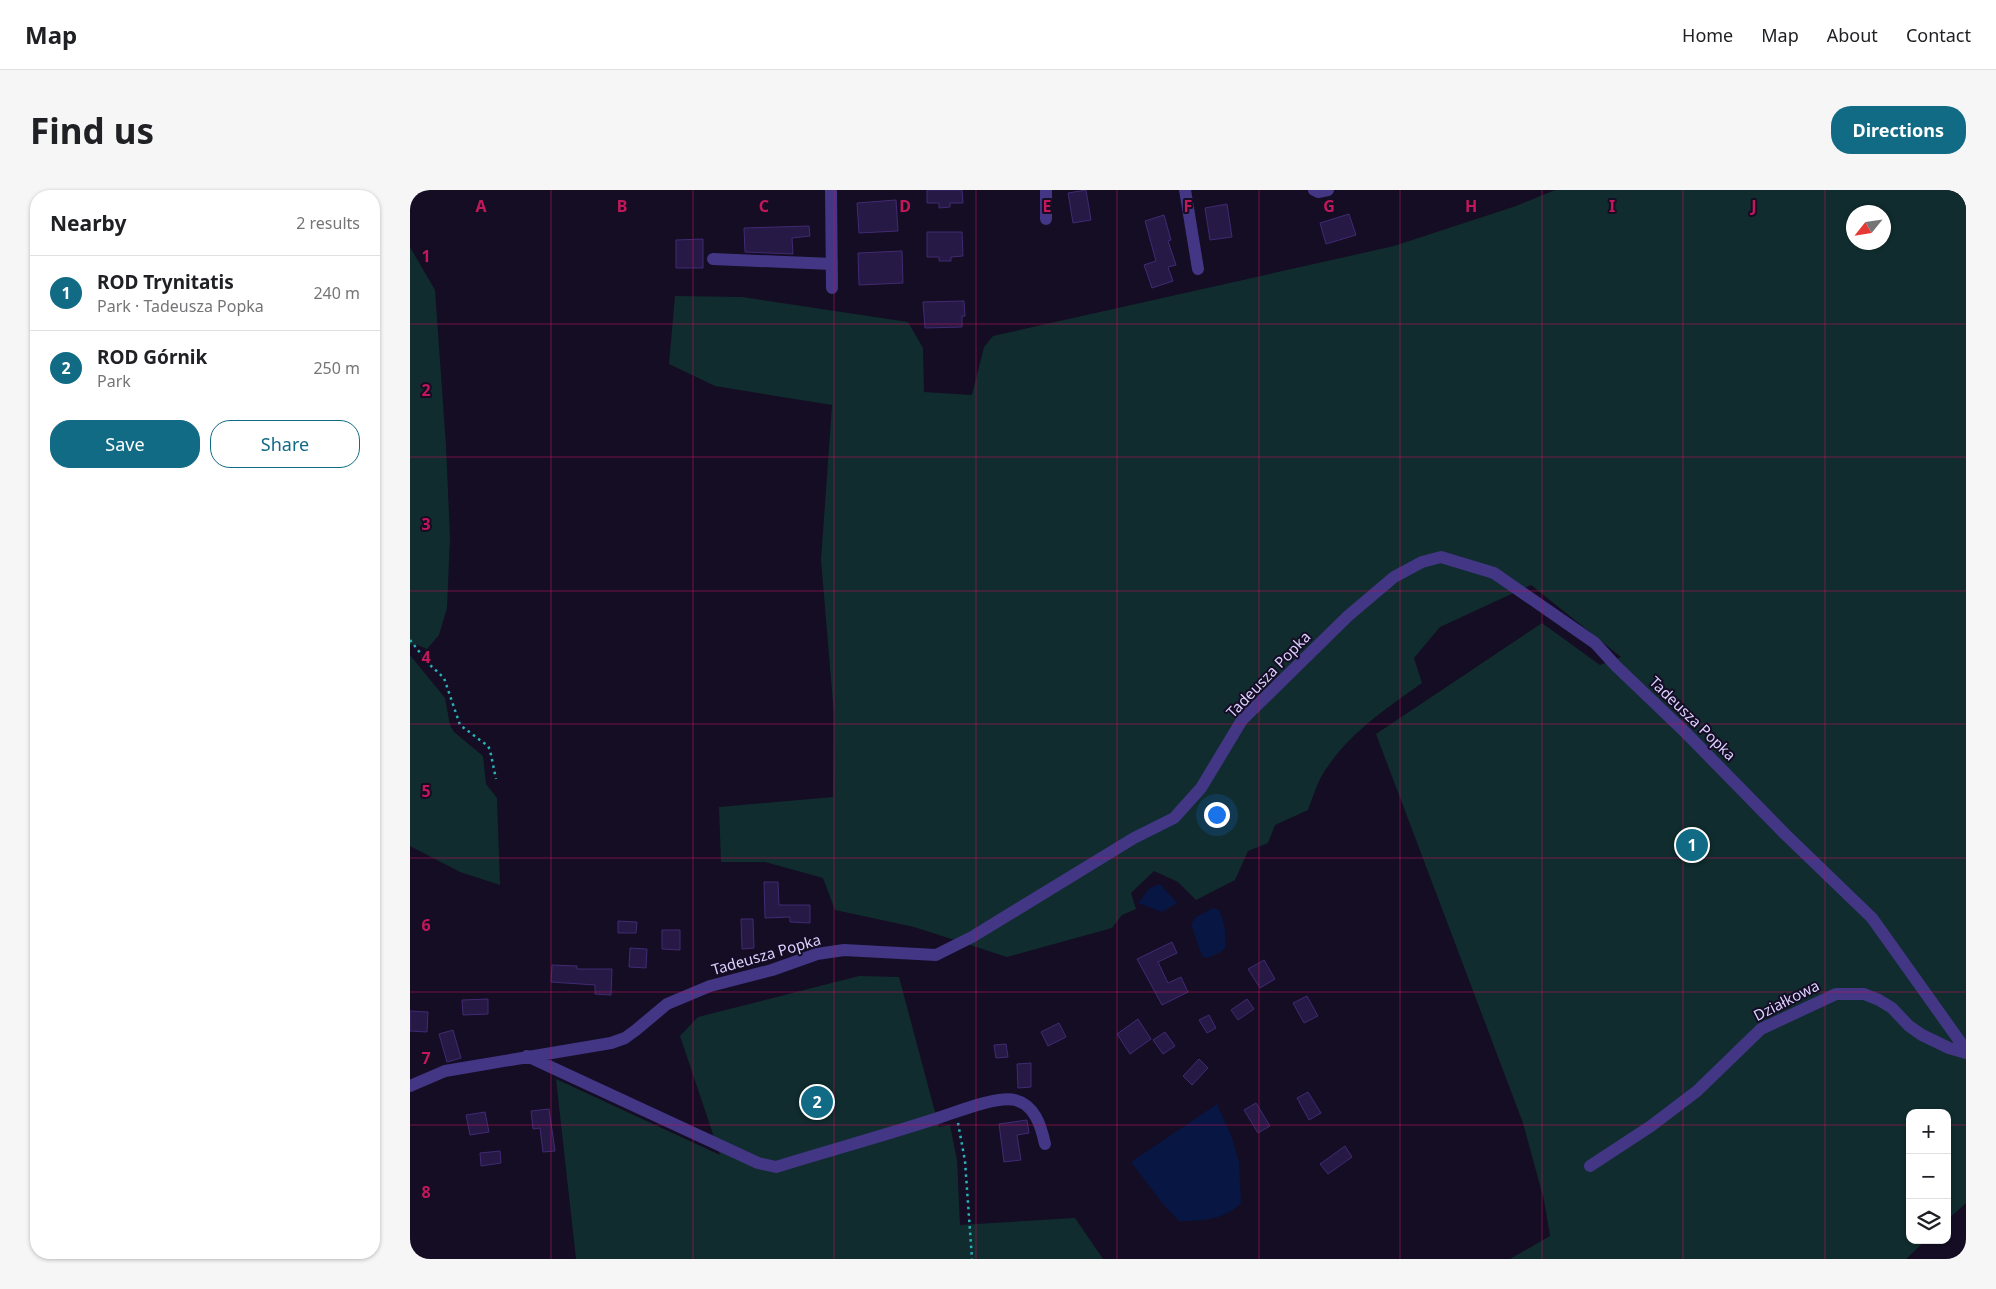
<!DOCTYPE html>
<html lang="en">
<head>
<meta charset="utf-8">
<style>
	body { margin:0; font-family:"Noto Sans",sans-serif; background:#f6f6f6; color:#202124 }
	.controls { position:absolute; right:15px; bottom:15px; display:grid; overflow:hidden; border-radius:10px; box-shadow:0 1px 4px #0004 }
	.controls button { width:45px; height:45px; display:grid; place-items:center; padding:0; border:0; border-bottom:1px solid #e0e0e0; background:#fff; color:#202124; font:25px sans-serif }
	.compass { position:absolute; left:1436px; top:15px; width:45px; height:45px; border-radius:50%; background:#fff; box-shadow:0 1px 4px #0004; rotate:240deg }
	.you { position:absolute; left:806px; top:624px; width:18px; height:18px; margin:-12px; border:4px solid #fff; border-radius:50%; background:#1a73e8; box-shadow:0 0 0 8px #1a73e833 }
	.badge { display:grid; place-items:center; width:32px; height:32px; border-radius:50%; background:#126b85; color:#fff; font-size:16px; font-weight:700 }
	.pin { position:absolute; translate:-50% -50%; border:2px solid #fff; box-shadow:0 1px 5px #0006 }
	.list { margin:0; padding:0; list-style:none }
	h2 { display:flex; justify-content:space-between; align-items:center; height:65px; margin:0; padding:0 20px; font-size:21px }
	h2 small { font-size:16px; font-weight:400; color:#757577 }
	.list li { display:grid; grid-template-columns:32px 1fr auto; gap:15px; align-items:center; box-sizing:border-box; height:75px; padding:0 20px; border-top:1px solid #e0e0e0 }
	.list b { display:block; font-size:19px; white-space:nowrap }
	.list p { margin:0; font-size:16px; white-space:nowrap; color:#757577 }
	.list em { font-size:16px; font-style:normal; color:#757577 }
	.actions { display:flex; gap:10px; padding:15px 20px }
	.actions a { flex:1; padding:11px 0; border:1px solid #126b85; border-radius:20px; text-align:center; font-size:18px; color:#126b85 }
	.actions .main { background:#126b85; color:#fff }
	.icon { flex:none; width:28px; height:28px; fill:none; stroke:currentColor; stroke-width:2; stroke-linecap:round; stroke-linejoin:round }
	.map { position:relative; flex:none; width:1556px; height:1069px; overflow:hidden; border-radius:20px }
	header { display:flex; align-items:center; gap:30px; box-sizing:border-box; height:70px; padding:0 25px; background:#fff; border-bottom:1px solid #e0e0e0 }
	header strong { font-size:24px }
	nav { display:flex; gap:28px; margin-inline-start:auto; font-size:18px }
	.intro { display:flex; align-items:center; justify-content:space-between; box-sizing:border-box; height:120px; padding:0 30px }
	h1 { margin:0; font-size:35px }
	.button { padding:12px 22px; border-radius:20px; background:#126b85; color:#fff; font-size:18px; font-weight:700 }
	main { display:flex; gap:30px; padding:0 30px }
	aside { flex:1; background:#fff; border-radius:20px; box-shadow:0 1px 4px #0004 }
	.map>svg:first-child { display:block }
	.green { fill:#102c2e; fill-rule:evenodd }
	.water { fill:#081643 }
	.building { fill:#271946; stroke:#412a73 }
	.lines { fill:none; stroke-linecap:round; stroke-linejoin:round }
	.path { stroke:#2ab2ba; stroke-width:2.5; stroke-dasharray:2.5 4; stroke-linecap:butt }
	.minor { stroke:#423685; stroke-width:12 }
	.grid { fill:none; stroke:#c2185b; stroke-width:1; stroke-opacity:0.55 }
	.labels { text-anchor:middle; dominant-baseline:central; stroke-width:4; stroke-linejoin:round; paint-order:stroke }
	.street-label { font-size:15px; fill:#dbd0ff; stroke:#140d24 }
	.grid-label { font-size:16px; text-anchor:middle; font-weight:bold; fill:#c2185b; stroke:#140d24; stroke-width:4; stroke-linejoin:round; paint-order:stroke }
</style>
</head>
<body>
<header>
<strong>Map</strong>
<nav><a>Home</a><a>Map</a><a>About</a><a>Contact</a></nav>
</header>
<div class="intro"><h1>Find us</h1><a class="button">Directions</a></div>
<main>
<aside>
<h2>Nearby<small>2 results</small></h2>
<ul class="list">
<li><span class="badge">1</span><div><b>ROD Trynitatis</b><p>Park · Tadeusza Popka</p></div><em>240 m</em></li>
<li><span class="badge">2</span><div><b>ROD Górnik</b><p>Park</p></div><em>250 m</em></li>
</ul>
<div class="actions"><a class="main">Save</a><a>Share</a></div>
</aside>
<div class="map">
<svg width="1556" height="1069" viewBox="0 0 1556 1069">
	<rect width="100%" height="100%" fill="#140d24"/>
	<path class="green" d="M1145 0H1546L1556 7V1013L1537 1030V923H1500V1050H1516L1496 1069H1100L1140 1046 1134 1010 1113 933 966 544 1132 433 1190 475 1211 467 1121 395 1030 437 1004 468 1012 493C974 520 935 546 911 587 906 597 902 609 898 620L865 635 858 653 838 661 825 690 786 710 768 692 744 681 721 703 726 719 712 725 702 738 597 767 504 737 425 720 413 688 355 672H311L309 617 423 607 424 525 411 370 422 215 305 196 259 174 265 106 332 107 498 132 513 158 514 202 562 205 574 157 583 146 984 56 1106 16ZM1444 22H1474V52H1444Z
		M0 57 25 100 36 256 40 347 37 418 29 445 17 459 5 454 0 455Z
		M0 465 35 508 40 535 44 542 73 566 76 594 87 608 90 695 50 682 0 656Z
		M449 786 489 787 529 937 540 935 547 970 550 1035 665 1028 693 1069H166L146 889 310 965 270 846 288 827Z"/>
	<path class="water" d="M750 694 767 713 752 722 728 713 740 698Z
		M803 718 809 720C815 732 816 744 815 758L809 763 797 768 792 766 781 734 786 727Z
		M807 914 821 945 829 972 831 1013C815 1030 791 1031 769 1031L753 1014 721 972Z"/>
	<path class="building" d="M517 0H552L553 13H540V17L529 18V13H517Z
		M676 0 681 30 663 33 658 3Z
		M486 10 488 41 449 43 447 13Z
		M817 14 822 47 800 50 795 18Z
		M939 24 946 45 916 54 910 33Z
		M754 25 761 50 758 51 766 75 758 77 763 91 742 98 734 75 746 71 735 31Z
		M399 36 400 46 382 48 383 64 335 62 334 38Z
		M517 42H552L553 66 541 67V71H529V67H517Z
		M293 49V78H266V50Z
		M492 61 493 93 449 95 448 63Z
		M554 111 555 126H552V137L515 138 513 112Z
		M354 692H368L369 715H400V733L380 732V727L355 728Z
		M331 729H343L344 758 332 759Z
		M208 731 227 732 226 743H208Z
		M252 740H270V760L252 759Z
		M762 752 767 763 748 772 758 793 771 787 778 802 752 815 727 769Z
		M220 758 237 759 236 778 219 777Z
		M854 770 865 789 850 798 838 779Z
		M142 775 167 776V779H202L201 805 185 804V795L141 792Z
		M897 806 908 826 894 833 883 813Z
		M78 809V824L53 825 52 810Z
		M837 809 844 819 828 830 821 820Z
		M0 821 18 822 17 842 0 841Z
		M799 825 806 838 797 843 789 830Z
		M728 829 741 849 720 864 707 844Z
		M649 833 656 847 638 856 631 842Z
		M43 840 51 868 37 872 29 844Z
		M755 842 765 856 753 864 743 850Z
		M596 854 598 867 586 868 584 855Z
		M789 869 798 878 782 895 773 886Z
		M621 873V897L608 898 607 874Z
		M898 902 911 923 899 930 887 908Z
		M846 913 860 936 848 943 834 920Z
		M139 919 145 961 133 962 130 938 123 939 121 921Z
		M75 922 79 942 60 945 56 925Z
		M617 930 619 943 607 945 611 970 594 972 589 934Z
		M935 956 942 967 918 984 910 974Z
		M90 961 91 973 71 976 70 963Z"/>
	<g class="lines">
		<path class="path" d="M0 450 19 474 34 488 50 535 78 556 80 560 86 589
			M548 933 555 971 562 1069"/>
		<path class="minor" d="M421 0 422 98
			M636 0V29
			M775 0 788 79
			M904 0 908 2 918 0
			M303 69 422 74
			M117 866 348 973 366 977C421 960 476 945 531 927 549 921 587 906 605 910 625 915 631 936 635 954
			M0 896 35 881 201 853 215 848 226 840 257 814 300 796 362 780 407 764 434 760 526 765 562 747 724 648 764 628 791 598 832 530 938 426 984 387 1012 372 1031 367 1084 383 1185 453 1206 476 1276 543 1376 645 1462 728 1556 860
			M1180 976 1241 936 1287 901 1351 839 1426 804H1454L1469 810 1482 818 1499 836 1512 845 1539 858 1556 863"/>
	</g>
	<path class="grid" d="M141 0V1069M283 0V1069M424 0V1069M566 0V1069M707 0V1069M849 0V1069M990 0V1069M1132 0V1069M1273 0V1069M1415 0V1069M0 134H1556M0 267H1556M0 401H1556M0 534H1556M0 668H1556M0 802H1556M0 935H1500M1537 935H1556"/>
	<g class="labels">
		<g class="street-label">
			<text transform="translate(858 484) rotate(-46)">Tadeusza Popka</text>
			<text transform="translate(1283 528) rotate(44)">Tadeusza Popka</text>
			<text transform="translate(356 764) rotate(-16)">Tadeusza Popka</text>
			<text transform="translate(1376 810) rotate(-27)">Działkowa</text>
		</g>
	</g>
	<g class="grid-label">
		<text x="71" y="22">A</text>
		<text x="212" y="22">B</text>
		<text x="354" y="22">C</text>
		<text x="495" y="22">D</text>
		<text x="637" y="22">E</text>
		<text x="778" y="22">F</text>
		<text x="919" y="22">G</text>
		<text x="1061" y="22">H</text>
		<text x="1202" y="22">I</text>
		<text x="1344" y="22">J</text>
		<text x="16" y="72">1</text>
		<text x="16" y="206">2</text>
		<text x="16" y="340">3</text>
		<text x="16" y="473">4</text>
		<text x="16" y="607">5</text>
		<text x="16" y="741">6</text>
		<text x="16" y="874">7</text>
		<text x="16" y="1008">8</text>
	</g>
</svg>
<div class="controls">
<button>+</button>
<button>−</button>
<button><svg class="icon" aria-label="layers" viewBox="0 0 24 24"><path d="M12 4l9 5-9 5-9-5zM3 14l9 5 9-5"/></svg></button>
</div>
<svg class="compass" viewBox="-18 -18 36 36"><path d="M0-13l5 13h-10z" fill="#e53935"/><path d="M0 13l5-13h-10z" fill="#757577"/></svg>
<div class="you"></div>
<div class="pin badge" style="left:1282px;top:655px">1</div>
<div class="pin badge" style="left:407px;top:912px">2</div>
</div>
</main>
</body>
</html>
